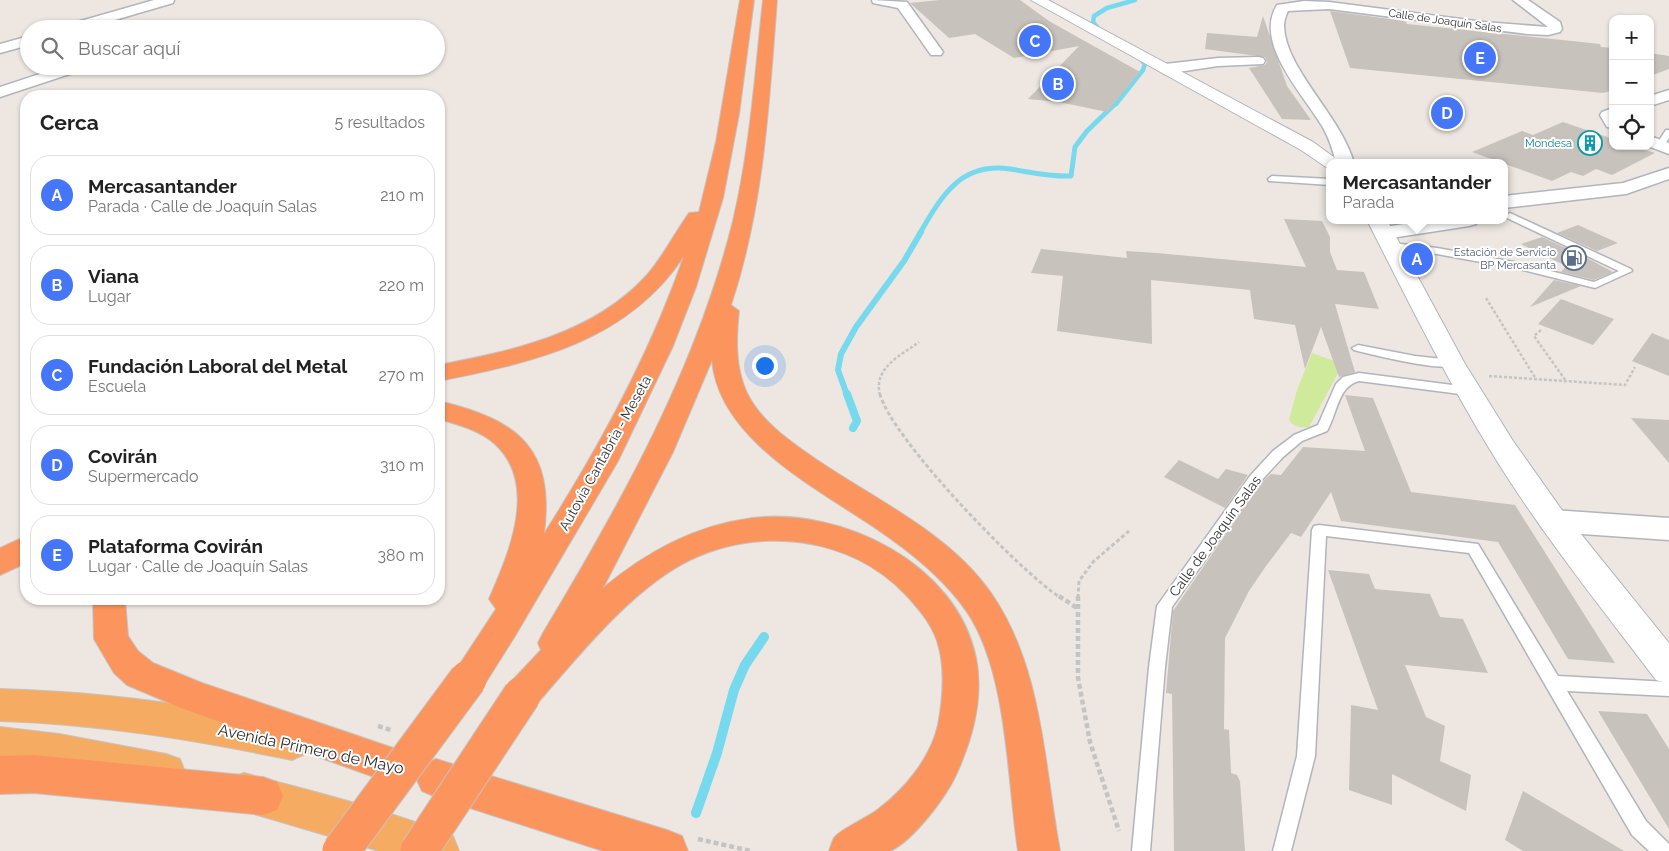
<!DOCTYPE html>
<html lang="es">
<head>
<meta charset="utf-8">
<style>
	body { margin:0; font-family:Raleway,sans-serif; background:#f2f2f2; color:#222 }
	.controls { position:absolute; right:15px; top:15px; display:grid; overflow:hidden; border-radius:10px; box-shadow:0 1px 4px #0004 }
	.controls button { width:45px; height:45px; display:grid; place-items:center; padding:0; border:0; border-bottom:1px solid #e0e0e0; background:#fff; color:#222; font:25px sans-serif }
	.you { position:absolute; left:764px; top:365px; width:18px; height:18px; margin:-12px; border:4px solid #fff; border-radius:50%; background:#1a73e8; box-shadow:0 0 0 8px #1a73e833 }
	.badge { display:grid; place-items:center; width:32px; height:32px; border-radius:50%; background:#4576f7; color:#fff; font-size:16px; font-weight:700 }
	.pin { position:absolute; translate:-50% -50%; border:2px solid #fff; box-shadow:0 1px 5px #0006 }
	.popup { position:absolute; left:1326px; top:159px; width:182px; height:65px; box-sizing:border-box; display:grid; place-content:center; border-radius:10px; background:#fff; filter:drop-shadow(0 1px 4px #0005); font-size:16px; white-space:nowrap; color:#767676 }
	.popup b { font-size:19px; color:#222 }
	.popup::after { content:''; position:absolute; left:50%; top:100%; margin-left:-10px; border:10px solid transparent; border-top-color:#fff }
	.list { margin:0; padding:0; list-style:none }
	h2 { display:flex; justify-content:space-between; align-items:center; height:65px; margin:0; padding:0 20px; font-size:21px }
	h2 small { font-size:16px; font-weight:400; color:#767676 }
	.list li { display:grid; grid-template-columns:32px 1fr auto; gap:15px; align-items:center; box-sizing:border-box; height:80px; margin:0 10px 10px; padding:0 10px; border:1px solid #e0e0e0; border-radius:20px }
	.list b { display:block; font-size:19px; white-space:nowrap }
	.list p { margin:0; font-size:16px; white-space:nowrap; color:#767676 }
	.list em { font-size:16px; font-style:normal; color:#767676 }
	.icon { flex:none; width:28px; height:28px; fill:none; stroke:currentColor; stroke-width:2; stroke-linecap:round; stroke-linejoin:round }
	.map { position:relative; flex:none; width:1669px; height:851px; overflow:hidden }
	.search { position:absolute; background:#fff; box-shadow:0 1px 4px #0004; left:20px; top:20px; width:425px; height:55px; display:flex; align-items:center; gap:12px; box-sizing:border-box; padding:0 18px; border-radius:28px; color:#767676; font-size:19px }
	.panel { position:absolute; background:#fff; box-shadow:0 1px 4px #0004; left:20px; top:90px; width:425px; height:515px; border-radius:20px }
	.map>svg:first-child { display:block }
	.pitch { fill:#d0ea9b }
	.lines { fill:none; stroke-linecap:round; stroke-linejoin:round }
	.stream-far4 { stroke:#77d9ed; stroke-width:4.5 }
	.stream-far3 { stroke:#77d9ed; stroke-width:5 }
	.stream-far2 { stroke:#77d9ed; stroke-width:6 }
	.stream-far1 { stroke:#77d9ed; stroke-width:8 }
	.stream { stroke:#77d9ed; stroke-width:10 }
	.building { fill:#c7c2bc }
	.service-casing { stroke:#b1b4bd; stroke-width:3 }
	.minor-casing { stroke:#b1b4bd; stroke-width:3 }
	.tertiary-casing { stroke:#b1b4bd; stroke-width:2 }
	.trunk-casing { stroke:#c4c4c4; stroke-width:2 }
	.motorway-casing { stroke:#c4c4c4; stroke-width:2 }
	.path-far2 { stroke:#c4c4c4; stroke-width:2.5; stroke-dasharray:3 2; stroke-linecap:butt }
	.path-far1 { stroke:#c4c4c4; stroke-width:3; stroke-dasharray:4 2.5; stroke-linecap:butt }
	.path { stroke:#c4c4c4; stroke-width:4.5; stroke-dasharray:5 3; stroke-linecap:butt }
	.service { fill:#fff; fill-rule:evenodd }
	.minor { fill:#fff; fill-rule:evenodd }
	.tertiary { fill:#fff; fill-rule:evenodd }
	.trunk { fill:#f6ab62; fill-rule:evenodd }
	.motorway { fill:#fc945e; fill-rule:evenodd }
	.motorway-bridge-casing { stroke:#c4c4c4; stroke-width:39; stroke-linecap:butt }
	.motorway-bridge { stroke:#fc945e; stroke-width:37 }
	.labels { text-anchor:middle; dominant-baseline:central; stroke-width:4; stroke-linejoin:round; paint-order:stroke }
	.far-street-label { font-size:11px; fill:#2e2e2e; stroke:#fff }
	.far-culture-label { font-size:11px; fill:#0d838f; stroke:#fff; text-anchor:end }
	.far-service-label { font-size:11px; fill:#4e5e75; stroke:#fff; text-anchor:end }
	.street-label { font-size:14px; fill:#2e2e2e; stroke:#fff }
	.near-street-label { font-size:16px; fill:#2e2e2e; stroke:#fff }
</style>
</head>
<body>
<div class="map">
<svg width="1669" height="851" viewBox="0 0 1669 851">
	<rect width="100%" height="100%" fill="#eee7e1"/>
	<path class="pitch" d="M1312 353 1343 364 1309 427C1301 428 1293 427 1289 420L1297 390Z"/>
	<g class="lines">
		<path class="stream-far4" d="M1101 32 1093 22 1094 16 1107 8 1135 0
			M1116 104 1143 70 1145 64 1138 56"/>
		<path class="stream-far3" d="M920 233C942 195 961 162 1010 169 1030 172 1050 177 1071 176L1075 147 1087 131 1117 102"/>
		<path class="stream-far2" d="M847 395 838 370 841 354 856 327 904 261 921 232"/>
		<path class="stream-far1" d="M847 394 857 421 853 428"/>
		<path class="stream" d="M696 813 717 753 734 690 745 665 764 637"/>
	</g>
	<path class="building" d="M940 0H1020L1049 21 1140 72 1107 112 1059 102 1028 99 1079 46 1014 58 975 34 949 38 910 3Z
		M1330 11 1405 21 1407 24 1600 44 1601 47 1613 48V90L1603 93 1350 68Z
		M1263 16 1287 86 1311 120 1282 119 1249 68 1265 65 1267 62 1265 57 1205 49 1207 33 1257 37Z
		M1650 53 1669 56V69L1650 76Z
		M1563 122 1613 139V146H1634L1655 153 1612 175 1596 169 1583 176 1571 172 1552 181 1472 152 1522 131 1533 135Z
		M1284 219 1322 221 1330 237V252L1337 270 1364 272 1379 309 1335 304 1355 372 1339 377 1321 327 1305 369 1295 325 1254 319 1250 290 1151 280 1152 344 1057 331 1063 276 1031 273 1041 249 1127 258 1126 251 1157 253 1306 267Z
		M1578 225 1618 243 1597 251 1557 233Z
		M1542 237 1585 257 1613 272 1594 280 1561 272 1568 264 1564 265 1521 244Z
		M1554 280 1581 286 1530 307Z
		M1561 299 1614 319 1593 345 1538 324Z
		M1652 333 1669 340V376L1632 361Z
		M1345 395 1373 398 1411 492 1515 505 1615 663 1568 659 1498 542 1341 521 1331 492 1301 537 1291 533 1266 566 1249 591 1225 638 1224 729 1229 730 1231 773 1237 775 1240 781 1245 851H1174L1172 694 1166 693 1173 611 1261 483 1271 474 1281 475 1303 447 1365 451Z
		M1631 418 1669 420V463Z
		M1179 460 1218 479 1226 469 1248 475 1225 508 1164 477Z
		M1328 570 1369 574 1375 589 1430 594 1440 617 1463 619 1488 673 1405 665 1426 717 1445 726 1440 761 1471 775 1466 811 1392 774V805L1349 790 1351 705 1378 710Z
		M1598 711 1647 714 1669 749V829Z
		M1523 791 1624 851H1523L1505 840Z"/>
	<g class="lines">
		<defs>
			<path id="service" d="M1666 130H1669V138L1663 147H1657L1656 145Z
				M1272 176 1330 179V185L1269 181 1268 179Z
				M1510 213 1631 269 1632 271 1595 288 1519 269 1437 254 1392 249 1387 246 1392 243 1437 248 1519 263 1594 282 1619 271 1507 218 1505 216Z
				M1358 345 1415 356 1452 360 1458 364C1448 374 1370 354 1354 350L1352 348Z
				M1359 373 1468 387 1474 391 1468 395 1359 381C1338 386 1337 414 1327 431L1302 441 1283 457 1260 482 1172 607 1165 667 1150 851H1132L1149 667 1157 606 1250 476 1273 451 1294 435 1318 425 1336 384 1343 377Z
				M1319 525 1478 544 1558 676 1669 682V696L1567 691 1646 821 1669 844V851H1649L1632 835 1469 553 1326 536 1315 756 1291 851H1273L1297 756 1312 530 1314 526Z"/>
			<path id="minor" d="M154 0H174L173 3 84 29H61L63 26Z
				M872 0 907 2 943 52 941 55H931L898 8 873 3Z
				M1513 0H1528L1560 22 1562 29 1560 32 1548 35 1527 34 1329 9 1288 11C1286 15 1284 21 1284 26 1285 69 1341 116 1354 163H1336C1333 150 1329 138 1322 126 1304 95 1253 43 1277 5L1304 1 1329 2 1484 22 1548 27Z
				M29 36V45L0 53V44Z
				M1258 57 1263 58 1265 61 1263 64 1218 66 1165 74 1157 69 1165 64 1218 58Z
				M64 66H87L85 69 0 97V87Z
				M1669 90V100L1650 106V96Z
				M1613 108V128L1607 127 1600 115 1602 112Z
				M1650 136 1669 143V154L1648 146H1650Z
				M1669 168V179L1626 194 1504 208V196L1623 183Z
				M1429 220H1479L1476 224 1469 226 1385 239 1378 237 1375 233 1378 229 1385 227Z
				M1553 510 1669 518V540L1553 532 1543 529 1538 521 1543 513Z"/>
			<path id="tertiary" d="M1031 0H1048L1313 142 1342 163H1330V168L1326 167 1301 150Z
				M1367 220H1387L1465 364 1513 441 1564 513 1669 643V684L1656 680C1600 606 1541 533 1492 453 1446 378 1407 299 1367 220Z"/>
			<path id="trunk" d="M0 689C71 691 142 698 212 710 243 715 276 718 305 730L311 742 305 754 292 760C195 740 99 724 0 721Z
				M0 727 59 734 166 754 180 759 185 772 180 785 166 790 59 770 0 763Z
				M244 773C314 792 386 809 453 836L459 851H379L244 811 230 805 224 792 230 779Z"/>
			<path id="motorway" d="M740 0H754L739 114 723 198 696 287 673 346 618 461 515 636 481 690 468 695 455 690 450 679 496 609 489 599C509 553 539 485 495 444 480 430 458 425 439 419V401C518 420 555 448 544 534 600 446 650 354 684 256 627 342 534 362 439 381V365C512 351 593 334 646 276 663 257 674 234 689 213L699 212 716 142Z
				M763 0H777C769 103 764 206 731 305L739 311C736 339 735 367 747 393 761 422 791 442 817 460 876 500 949 533 991 593 1043 668 1044 765 1060 851H1018C1007 779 1008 673 967 612 947 583 919 559 891 539 830 494 719 445 712 360L673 452 603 588C648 551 694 526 752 518 841 507 957 563 976 658 984 698 973 738 956 775 946 797 913 841 890 851 881 851 841 851 829 851 831 847 832 840 835 837 840 830 868 817 877 810 905 789 930 759 938 725 943 698 946 668 937 641 931 623 918 608 905 594 850 537 761 526 690 560 632 588 577 658 535 706L522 711 509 706 504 695 509 684 541 650 538 643 543 633C621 503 696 370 733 221 750 149 755 74 763 0Z
				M26 536V563L0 575V548Z
				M93 599H125L128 636 138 651 153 663 202 683 405 752 410 765 405 778 391 783 181 708 127 685 114 673 94 639Z
				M34 755 263 777 277 782 283 796 277 810 263 815 34 793 0 794V756Z
				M436 759 667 830 682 836 688 851H603L436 797 422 791 416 778 422 765Z"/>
		</defs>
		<use href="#service" class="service-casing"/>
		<use href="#minor" class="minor-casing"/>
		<use href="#tertiary" class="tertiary-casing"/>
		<use href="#trunk" class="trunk-casing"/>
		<use href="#motorway" class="motorway-casing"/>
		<path class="path-far2" d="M1486 298 1536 379
			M1541 330 1534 336 1566 381
			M1489 376 1625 385 1635 367
			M880 395C873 368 900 356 919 342"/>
		<path class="path-far1" d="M880 394C891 438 1020 572 1061 598
			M1078 598 1079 581 1093 562 1129 531"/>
		<path class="path" d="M1059 596 1077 608
			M1078 596V678L1090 742 1119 831
			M378 726 391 730
			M698 839 751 851"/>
		<use href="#service" class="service"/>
		<use href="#minor" class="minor"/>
		<use href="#tertiary" class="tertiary"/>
		<use href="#trunk" class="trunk"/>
		<use href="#motorway" class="motorway"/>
		<defs>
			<path id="motorway-bridge" d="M341 851 468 679
				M419 851 522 695"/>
		</defs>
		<use href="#motorway-bridge" class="motorway-bridge-casing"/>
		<use href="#motorway-bridge" class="motorway-bridge"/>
	</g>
	<defs>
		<symbol id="building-ring" viewBox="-11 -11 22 22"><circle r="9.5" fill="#fff" stroke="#0f9aa8" stroke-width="1.5"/><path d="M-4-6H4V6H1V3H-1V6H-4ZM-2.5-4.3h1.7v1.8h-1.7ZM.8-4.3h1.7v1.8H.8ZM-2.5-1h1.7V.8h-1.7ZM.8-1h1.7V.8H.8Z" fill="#0f9aa8"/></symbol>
		<symbol id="fuel-ring" viewBox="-11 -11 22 22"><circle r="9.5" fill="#fff" stroke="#5c6f8a" stroke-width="1.5"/><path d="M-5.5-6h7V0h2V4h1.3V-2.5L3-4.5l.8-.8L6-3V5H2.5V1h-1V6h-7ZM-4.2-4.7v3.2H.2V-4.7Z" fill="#5c6f8a"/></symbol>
	</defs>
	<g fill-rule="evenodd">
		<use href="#building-ring" x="1576" y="129" width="28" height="28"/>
		<use href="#fuel-ring" x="1560" y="244" width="28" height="28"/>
	</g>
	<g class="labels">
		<g class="far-street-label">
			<text transform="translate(1445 21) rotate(8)">Calle de Joaquín Salas</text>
		</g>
		<g class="far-culture-label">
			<text x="1572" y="143">Mondesa</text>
		</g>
		<g class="far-service-label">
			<text x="1556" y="252">Estación de Servicio<tspan x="1556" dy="13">BP Mercasanta</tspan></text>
		</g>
		<g class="street-label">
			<text transform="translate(605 453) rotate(-61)">Autovía Cantabria - Meseta</text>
			<text transform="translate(1215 536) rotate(-54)">Calle de Joaquín Salas</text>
		</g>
		<g class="near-street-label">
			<text transform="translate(311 749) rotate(12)">Avenida Primero de Mayo</text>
		</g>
	</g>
</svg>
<div class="controls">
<button>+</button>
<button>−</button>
<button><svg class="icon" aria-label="locate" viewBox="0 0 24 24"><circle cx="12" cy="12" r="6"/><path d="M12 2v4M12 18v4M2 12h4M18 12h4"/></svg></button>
</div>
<div class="you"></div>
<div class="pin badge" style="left:1417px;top:259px">A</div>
<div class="popup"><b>Mercasantander</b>Parada</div>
<div class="pin badge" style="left:1058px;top:84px">B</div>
<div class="pin badge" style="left:1035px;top:41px">C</div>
<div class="pin badge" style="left:1447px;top:113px">D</div>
<div class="pin badge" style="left:1480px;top:58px">E</div>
<div class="search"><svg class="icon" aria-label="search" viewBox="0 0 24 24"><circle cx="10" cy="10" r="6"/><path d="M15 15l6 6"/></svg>Buscar aquí</div>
<section class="panel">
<h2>Cerca<small>5 resultados</small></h2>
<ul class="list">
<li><span class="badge">A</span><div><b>Mercasantander</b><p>Parada · Calle de Joaquín Salas</p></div><em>210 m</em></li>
<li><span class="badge">B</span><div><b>Viana</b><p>Lugar</p></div><em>220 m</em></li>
<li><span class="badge">C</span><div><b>Fundación Laboral del Metal</b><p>Escuela</p></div><em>270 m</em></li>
<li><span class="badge">D</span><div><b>Covirán</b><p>Supermercado</p></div><em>310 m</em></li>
<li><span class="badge">E</span><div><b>Plataforma Covirán</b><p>Lugar · Calle de Joaquín Salas</p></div><em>380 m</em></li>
</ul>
</section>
</div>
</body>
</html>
